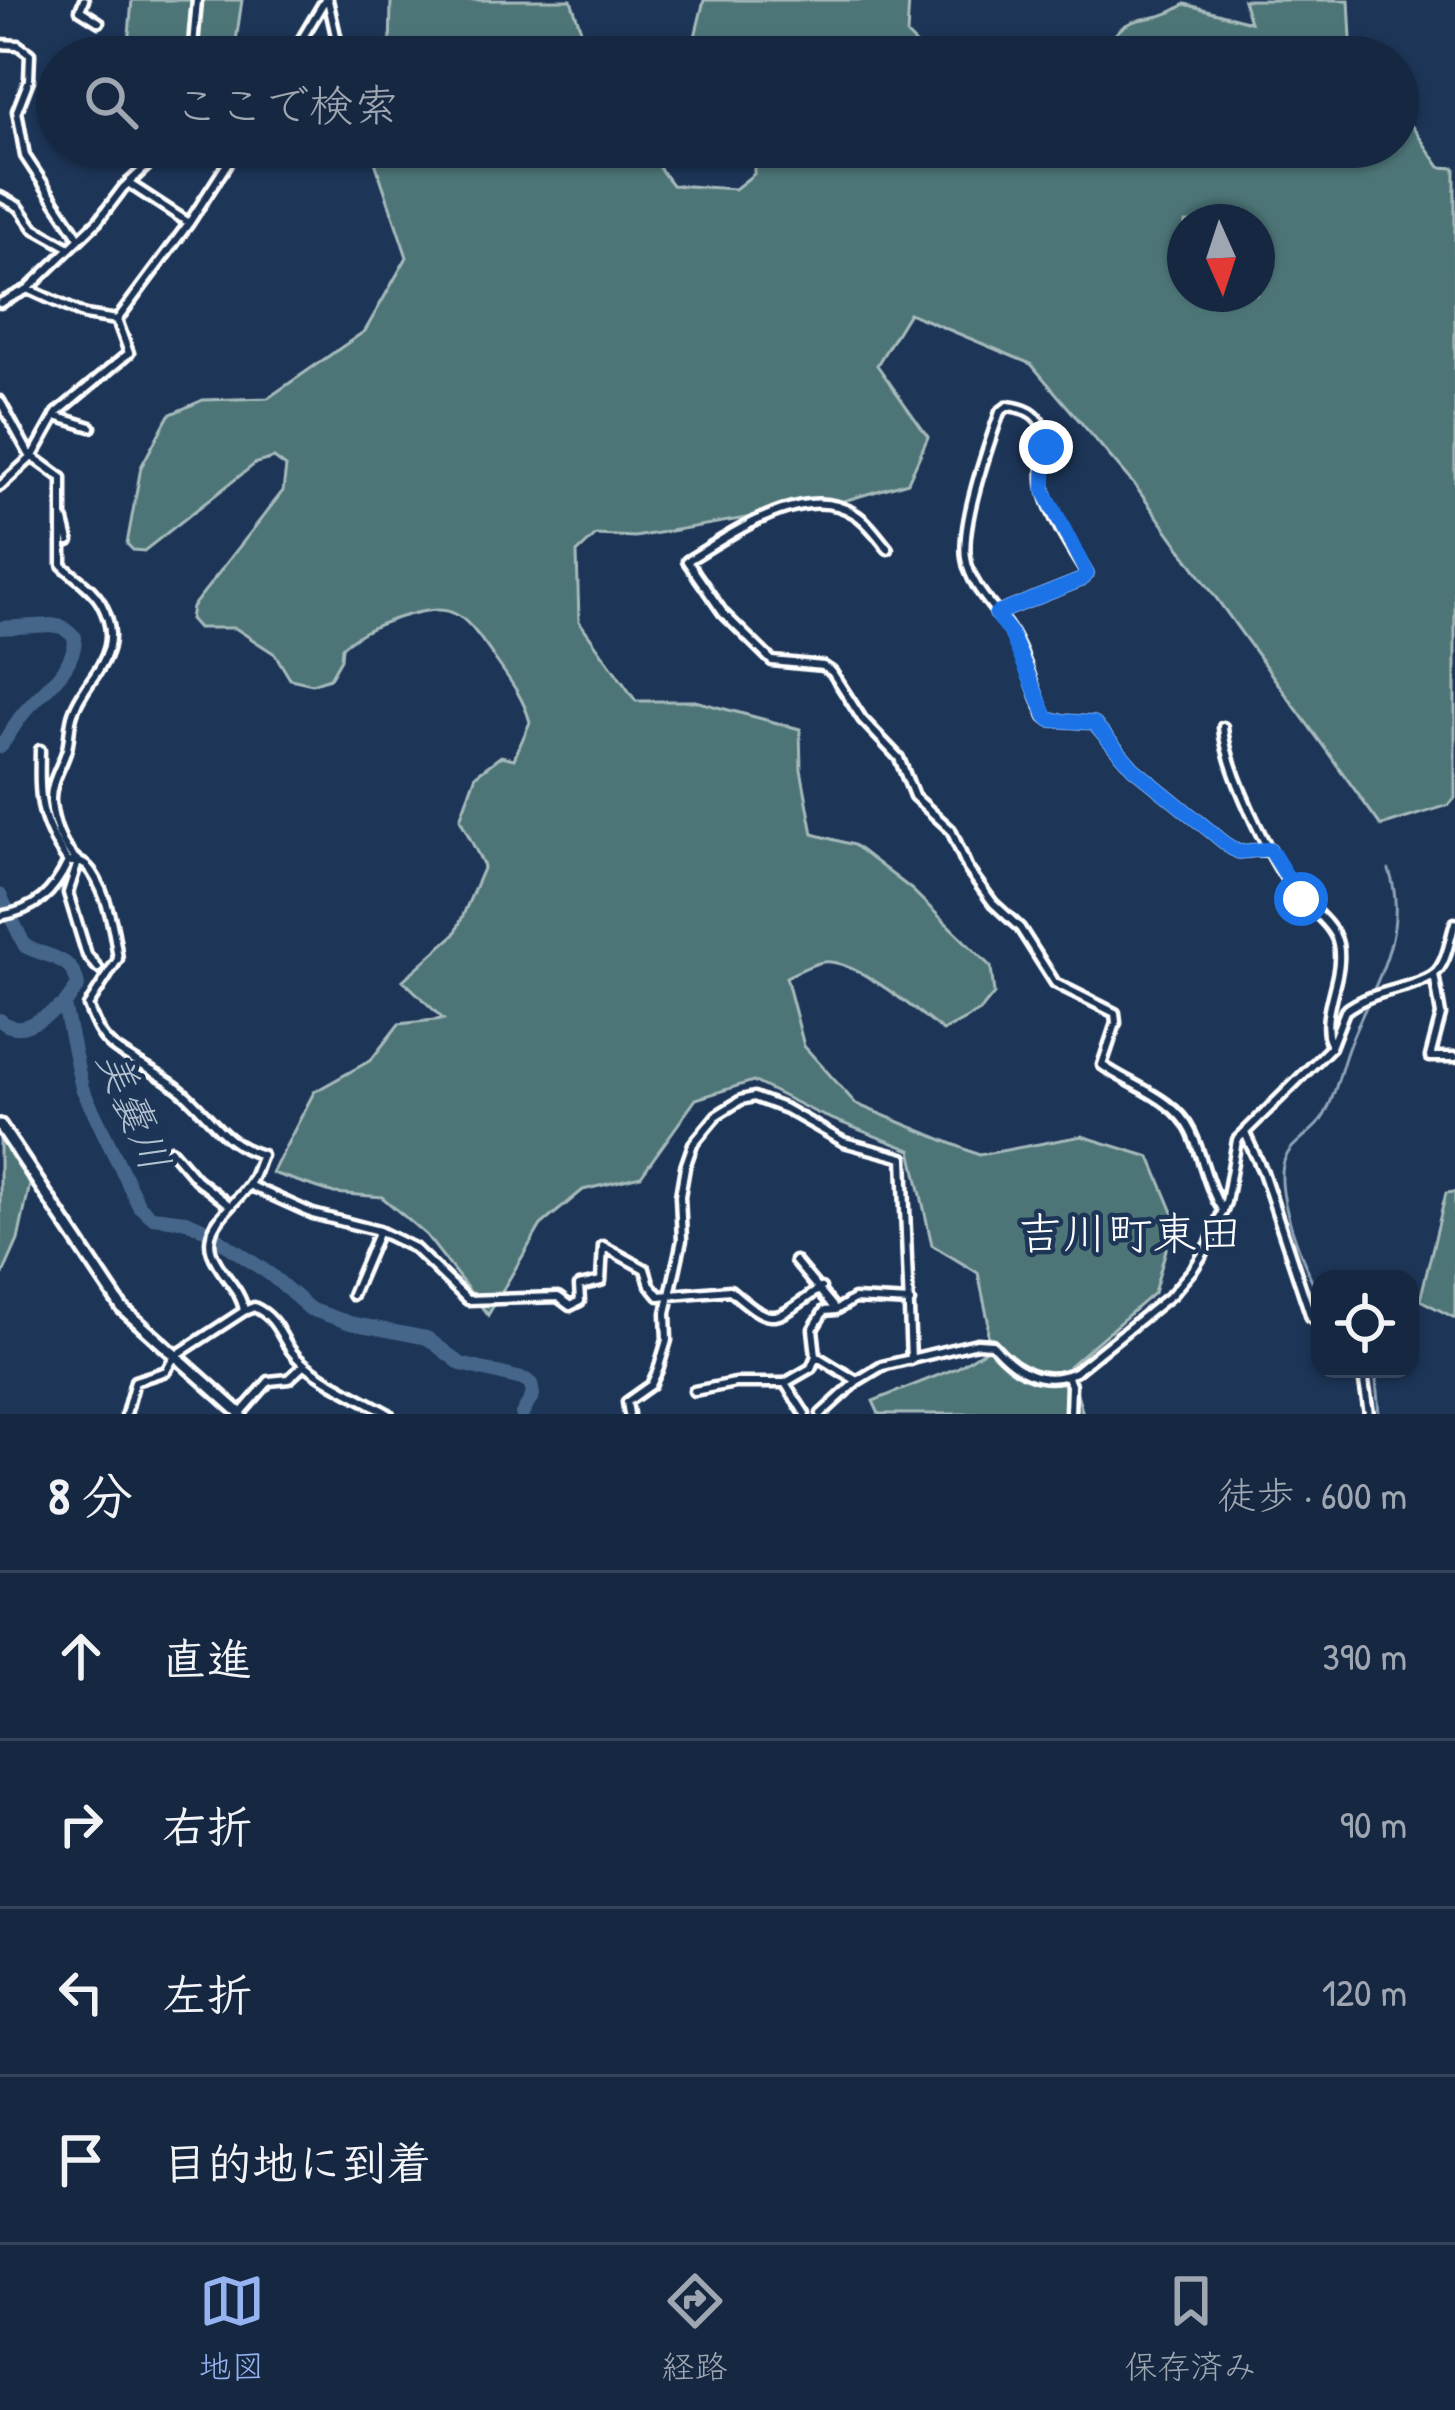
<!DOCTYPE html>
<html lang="ja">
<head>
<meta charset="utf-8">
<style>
	body { margin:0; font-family:"Patrick Hand","Klee One",sans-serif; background:#23344c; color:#f1f3f6 }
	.controls { position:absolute; right:36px; bottom:36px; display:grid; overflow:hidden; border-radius:24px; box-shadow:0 3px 9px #0004 }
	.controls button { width:108px; height:108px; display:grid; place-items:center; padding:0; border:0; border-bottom:3px solid #35445a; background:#162841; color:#f1f3f6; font:60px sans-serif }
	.compass { position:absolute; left:1167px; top:204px; width:108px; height:108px; border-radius:50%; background:#162841; box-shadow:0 3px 9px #0004; rotate:177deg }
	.stop { position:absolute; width:36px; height:36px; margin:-27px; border:9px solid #1a73e8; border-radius:50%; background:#fff }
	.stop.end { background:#1a73e8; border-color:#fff; box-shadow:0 3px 12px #0008 }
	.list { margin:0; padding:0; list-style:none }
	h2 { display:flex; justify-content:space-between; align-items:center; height:156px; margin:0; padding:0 48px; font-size:51px }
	h2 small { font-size:39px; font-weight:400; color:#9ea6b1 }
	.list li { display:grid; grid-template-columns:78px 1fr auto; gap:36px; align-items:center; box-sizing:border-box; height:168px; padding:0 48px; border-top:3px solid #35445a }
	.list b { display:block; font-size:45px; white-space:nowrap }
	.list em { font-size:39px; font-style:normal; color:#9ea6b1 }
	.icon { flex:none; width:66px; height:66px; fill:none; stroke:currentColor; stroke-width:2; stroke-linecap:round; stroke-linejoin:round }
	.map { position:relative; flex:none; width:1455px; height:1414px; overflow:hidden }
	.search { position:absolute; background:#162841; box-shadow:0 3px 9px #0004; left:36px; right:36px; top:36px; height:132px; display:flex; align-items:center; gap:30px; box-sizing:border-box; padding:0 42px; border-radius:66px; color:#9ea6b1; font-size:45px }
	.sheet { height:828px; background:#162841 }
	nav { display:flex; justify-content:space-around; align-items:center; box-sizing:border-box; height:168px; border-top:3px solid #35445a; background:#162841; font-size:33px; color:#9ea6b1 }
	nav a { display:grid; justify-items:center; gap:6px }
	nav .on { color:#95b2f1 }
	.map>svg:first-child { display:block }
	.green { fill:#4e7477; stroke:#a6babb; stroke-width:3; fill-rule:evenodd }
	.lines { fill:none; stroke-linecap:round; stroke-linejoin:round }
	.stream { stroke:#8fa3b9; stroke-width:3 }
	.river { stroke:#44668a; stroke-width:14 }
	.street-casing { stroke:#fff; stroke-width:15 }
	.primary-casing { stroke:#fff; stroke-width:18 }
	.street { stroke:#1d3557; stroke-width:6 }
	.primary { stroke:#1d3557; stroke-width:9 }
	.route { stroke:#1a73e8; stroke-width:15 }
	.labels { text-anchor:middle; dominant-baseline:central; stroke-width:9; stroke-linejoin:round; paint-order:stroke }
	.water-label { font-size:42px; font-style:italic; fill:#b4c2d0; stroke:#1d3557 }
	.quarter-label { font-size:45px; fill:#fff; stroke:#1d3557 }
</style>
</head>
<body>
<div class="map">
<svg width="1455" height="1414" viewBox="0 0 1455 1414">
	<rect width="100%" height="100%" fill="#1d3557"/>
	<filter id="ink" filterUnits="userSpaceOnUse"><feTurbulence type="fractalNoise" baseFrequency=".00833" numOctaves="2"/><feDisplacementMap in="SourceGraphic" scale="24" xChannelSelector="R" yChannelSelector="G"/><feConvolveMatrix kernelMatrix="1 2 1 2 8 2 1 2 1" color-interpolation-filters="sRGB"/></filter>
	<g filter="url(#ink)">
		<path class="green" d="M132 0H242L234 55 127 57Z
			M391 0H571L590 57H390Z
			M704 0H909L907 35 929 57H704L694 41Z
			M1243 0H1349L1352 57H1099C1133 0 1144 32 1185 4L1250 22Z
			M1398 106 1440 167 1455 168V798L1449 805 1381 826 1136 487 1031 364 909 313 877 365 928 437 908 482 840 502 635 537 596 535 577 553 579 621 636 701H695L800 729 801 769 813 834 854 845 911 889 991 967 994 994 980 1011 943 1031C918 1012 854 958 823 962 811 964 797 972 786 977L804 1046 856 1104 979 1155 1082 1136 1150 1157 1175 1217 1154 1293 1069 1366 1083 1414H879L873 1401 957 1368 987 1349 988 1320 978 1273 932 1245 911 1150 819 1114 753 1081 696 1099 641 1176 583 1190 541 1225 488 1315 426 1235 382 1197 334 1193 272 1173 314 1092 371 1060 399 1024 443 1019 403 980 455 934 484 866 460 819 476 775 501 756 514 759 530 722C523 696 508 678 493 656 462 612 454 601 401 617 376 625 362 631 342 647L341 659 330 678 312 684 290 679 275 654 235 628H198L190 619 192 607 283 491 286 467 274 458 256 463 144 551 133 550 127 544 141 467 169 415 203 400 268 398 365 331 407 257 370 147H644L672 185 735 189 754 174V147H1398ZM1185 222H1257V294H1185Z
			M0 1139 30 1184 18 1240 0 1281Z
			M1455 1192V1318L1420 1300 1446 1193Z"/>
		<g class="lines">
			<path class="stream" d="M1320 1298C1305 1267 1276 1200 1283 1165 1288 1142 1313 1135 1324 1116 1336 1095 1340 1069 1349 1046 1371 988 1411 935 1389 870
				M1375 1369 1379 1414"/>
			<path class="river" d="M0 628 51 625 62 627 75 637C76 669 40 692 22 715 14 725 8 737 0 747
				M0 895 25 946C47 958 73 955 78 986L64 1005 82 1088 139 1206 152 1217 186 1221 202 1228 271 1275 310 1309 350 1323 427 1338 461 1364 526 1380 531 1384 533 1395 522 1414
				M0 1020C20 1039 43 1016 64 1005"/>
			<defs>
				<path id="street" d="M84 0 80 10 99 22
					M328 0 339 49
					M0 44 18 45 30 54 29 80 17 111 25 156 79 238
					M192 57 197 0
					M291 57 325 0
					M128 183 189 223
					M0 197 19 207 34 228 68 247
					M28 289 98 221 123 188 149 164 143 147
					M0 303 28 289 85 315 117 320 189 223 238 147
					M0 401 29 454 62 478V565C75 578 92 587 101 603 129 655 85 676 73 713 69 724 70 737 67 749 62 767 50 782 51 802 53 822 61 847 77 860 87 868 83 861 91 871 108 896 114 930 118 959L88 1006C94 1020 99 1036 112 1046 131 1061 155 1071 175 1086 209 1111 219 1143 262 1155 258 1163 256 1173 251 1181 240 1202 201 1224 212 1253 219 1274 241 1288 244 1311L175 1356 166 1371 135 1381 126 1414
					M55 416 91 427
					M0 486 33 456 57 413 129 353 117 320
					M64 521 69 541
					M888 549C878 537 868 522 855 514 804 480 730 536 687 561L723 613 772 661 823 666 832 672 862 719 899 758 914 796 951 830 968 869 993 903 1020 928 1055 983 1115 1013 1116 1023 1102 1065C1131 1086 1175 1098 1191 1132 1204 1159 1206 1185 1223 1211
					M996 614 1081 580 1087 574C1072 550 1050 516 1044 488 1037 456 1063 412 1008 406L1000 412C988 447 961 522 966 558 970 586 994 607 1009 629 1025 654 1033 689 1045 716L1050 720 1094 723 1133 768 1231 848 1239 852 1270 849
					M1223 727C1226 769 1267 853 1292 887 1304 905 1334 923 1338 944 1345 977 1319 1011 1330 1044
					M40 750C39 799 39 820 68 862
					M78 862 68 893 87 955 98 968
					M0 916C35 910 53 894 68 862H78
					M1434 974 1441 1015 1430 1057H1455
					M1245 1133 1263 1172 1311 1317 1320 1325
					M171 1150 196 1179 229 1205
					M251 1186 313 1214 379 1231 414 1248 468 1300 558 1297 570 1306 580 1301 579 1286 601 1281 603 1246 645 1269 650 1285 659 1296 730 1290C775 1329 773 1321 821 1288
					M795 1261 835 1309
					M352 1295 379 1231
					M244 1311 254 1307C283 1320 280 1346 304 1364 329 1384 361 1398 389 1414
					M816 1356 857 1381
					M1362 1369 1369 1414
					M1067 1376 1071 1385 1070 1414
					M785 1383 805 1414
					M694 1391 735 1383H785L811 1368 816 1356 813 1329 824 1311 836 1310 854 1299 910 1302
					M240 1414 269 1381 289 1379 304 1365
					M629 1414 627 1402 651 1385 658 1370 667 1340 666 1313 682 1240 680 1196 685 1167 693 1144 717 1115 741 1100 754 1097 786 1109 844 1142 903 1158 911 1360
					M821 1414 857 1381 882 1366 977 1343 992 1344C1015 1371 1042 1387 1075 1372L1172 1294 1194 1268 1210 1243 1226 1202 1237 1140 1331 1047 1345 1011C1373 989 1411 990 1433 975 1447 965 1450 938 1455 923"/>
				<path id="primary" d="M0 1125 122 1308 241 1414"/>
			</defs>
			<use href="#street" class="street-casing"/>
			<use href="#primary" class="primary-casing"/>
			<use href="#street" class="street"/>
			<use href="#primary" class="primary"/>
		</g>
	</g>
	<g class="lines" filter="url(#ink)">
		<path class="route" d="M1046 447 1044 490 1087 574 1081 580 996 614 1010 632 1046 716 1050 720 1094 723 1133 768 1231 848 1239 852 1270 849 1301 899"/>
	</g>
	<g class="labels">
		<g class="water-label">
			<text transform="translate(135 1110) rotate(68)">美嚢川</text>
		</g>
		<g class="quarter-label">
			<text x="1130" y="1232">吉川町東田</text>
		</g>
	</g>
</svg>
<div class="controls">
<button><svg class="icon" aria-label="locate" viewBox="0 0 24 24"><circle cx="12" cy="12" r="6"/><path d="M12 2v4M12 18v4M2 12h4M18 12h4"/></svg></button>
</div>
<svg class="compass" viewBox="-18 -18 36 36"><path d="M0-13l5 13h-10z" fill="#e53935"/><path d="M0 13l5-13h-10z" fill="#9ea6b1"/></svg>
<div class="stop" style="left:1301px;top:899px"></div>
<div class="stop end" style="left:1046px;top:447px"></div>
<div class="search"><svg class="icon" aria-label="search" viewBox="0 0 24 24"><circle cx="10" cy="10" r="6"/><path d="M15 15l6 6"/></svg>ここで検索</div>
</div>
<section class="sheet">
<h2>8 分<small>徒歩 · 600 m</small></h2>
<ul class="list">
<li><svg class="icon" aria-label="ahead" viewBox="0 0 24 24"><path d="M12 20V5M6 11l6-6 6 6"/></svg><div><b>直進</b></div><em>390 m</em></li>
<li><svg class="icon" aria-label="right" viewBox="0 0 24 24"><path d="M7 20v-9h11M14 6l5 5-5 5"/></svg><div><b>右折</b></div><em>90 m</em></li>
<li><svg class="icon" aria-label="left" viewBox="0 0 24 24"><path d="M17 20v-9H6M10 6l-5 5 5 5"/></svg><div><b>左折</b></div><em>120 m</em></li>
<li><svg class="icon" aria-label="arrive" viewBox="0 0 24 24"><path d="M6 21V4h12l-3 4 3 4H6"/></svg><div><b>目的地に到着</b></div></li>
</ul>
</section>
<nav>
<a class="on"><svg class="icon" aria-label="map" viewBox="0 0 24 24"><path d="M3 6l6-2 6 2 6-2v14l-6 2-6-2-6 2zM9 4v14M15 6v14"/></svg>地図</a>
<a><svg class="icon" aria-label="directions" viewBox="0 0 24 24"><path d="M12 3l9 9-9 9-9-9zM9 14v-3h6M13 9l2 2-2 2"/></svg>経路</a>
<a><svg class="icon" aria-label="saved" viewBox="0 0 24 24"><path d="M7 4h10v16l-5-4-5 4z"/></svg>保存済み</a>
</nav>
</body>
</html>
